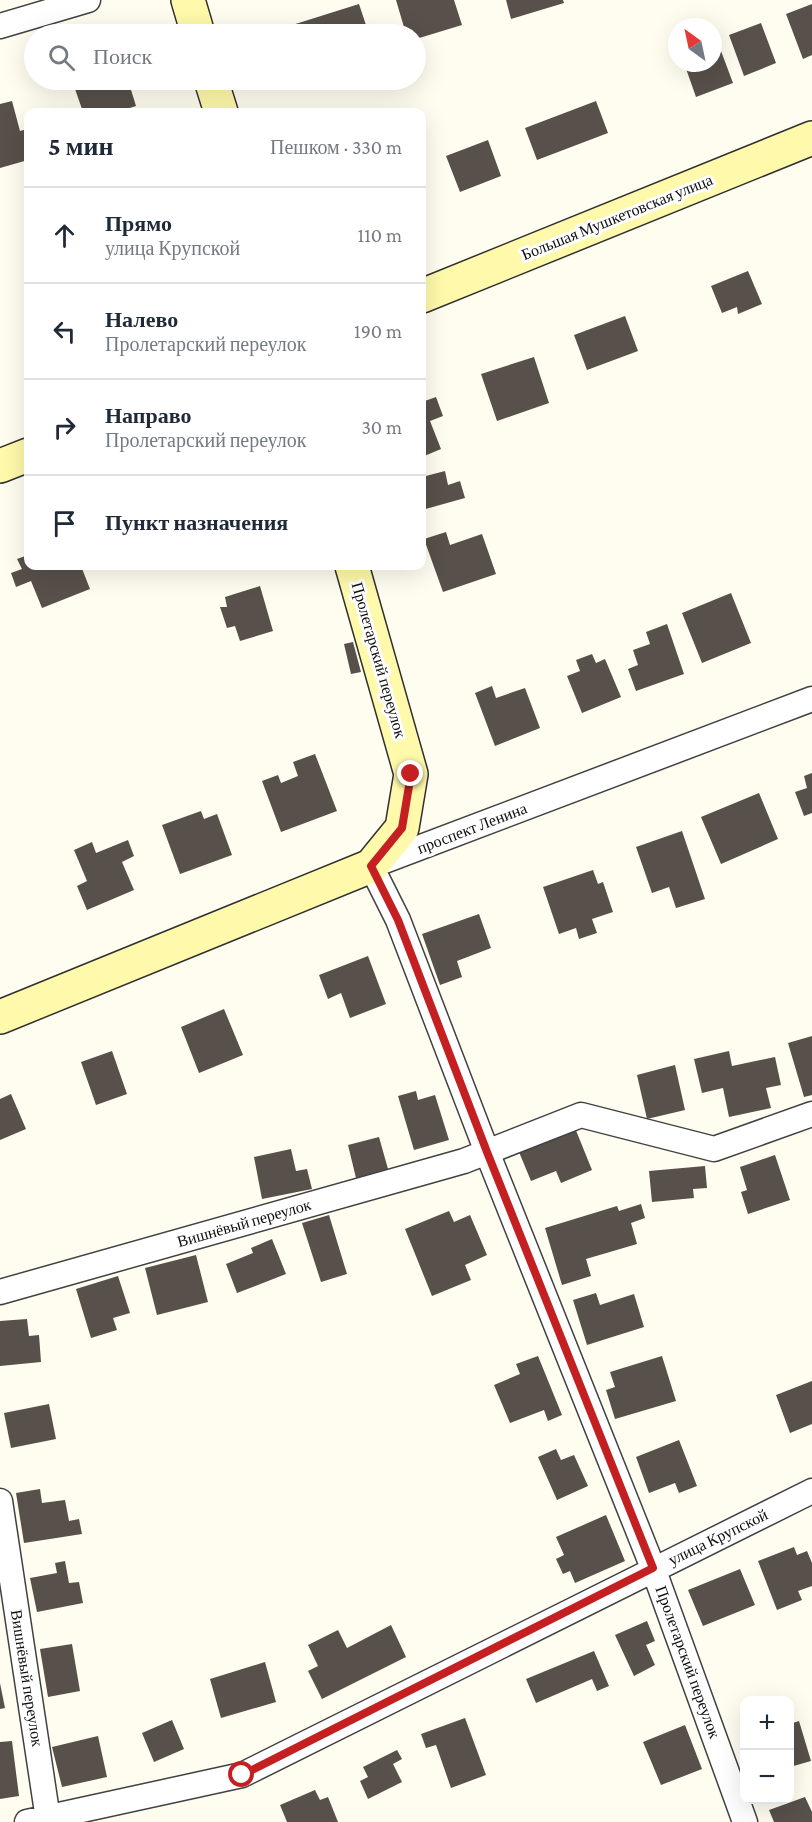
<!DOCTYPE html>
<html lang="ru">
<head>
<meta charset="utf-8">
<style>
	body { margin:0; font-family:"Crimson Pro",serif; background:#f6f6f7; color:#1f2937 }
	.controls { position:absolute; right:18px; bottom:18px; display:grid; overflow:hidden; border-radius:12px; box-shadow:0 6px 24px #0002 }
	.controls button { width:54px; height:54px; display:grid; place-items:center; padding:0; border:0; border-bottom:2px solid #e0e1e3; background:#fff; color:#1f2937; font:30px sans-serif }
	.compass { position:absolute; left:668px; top:18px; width:54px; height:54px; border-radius:50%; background:#fff; box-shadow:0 6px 24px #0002; rotate:327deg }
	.stop { position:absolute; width:18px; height:18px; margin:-14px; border:4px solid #c52021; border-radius:50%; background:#fff }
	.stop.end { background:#c52021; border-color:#fff; box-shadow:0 2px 6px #0008 }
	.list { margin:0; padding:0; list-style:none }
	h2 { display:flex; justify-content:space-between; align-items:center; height:78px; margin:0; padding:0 24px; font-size:26px }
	h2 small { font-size:20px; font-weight:400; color:#747a83 }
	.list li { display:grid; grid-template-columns:39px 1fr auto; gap:18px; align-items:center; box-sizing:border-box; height:96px; padding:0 24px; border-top:2px solid #e0e1e3 }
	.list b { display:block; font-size:22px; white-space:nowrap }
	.list p { margin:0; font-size:20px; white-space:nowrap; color:#747a83 }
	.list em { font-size:20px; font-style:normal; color:#747a83 }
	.icon { flex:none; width:33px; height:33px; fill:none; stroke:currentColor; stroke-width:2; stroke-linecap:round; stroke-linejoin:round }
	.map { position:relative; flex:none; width:812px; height:1822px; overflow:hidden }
	.search { position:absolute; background:#fff; box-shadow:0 6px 24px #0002; left:24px; top:24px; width:402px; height:66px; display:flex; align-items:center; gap:15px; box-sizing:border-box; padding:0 21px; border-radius:33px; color:#747a83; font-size:22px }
	.panel { position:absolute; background:#fff; box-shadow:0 6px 24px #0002; left:24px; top:108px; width:402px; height:462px; border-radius:12px }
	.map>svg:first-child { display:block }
	.building { fill:#58504a }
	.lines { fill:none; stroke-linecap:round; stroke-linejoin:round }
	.street-casing { stroke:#414141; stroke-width:27 }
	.secondary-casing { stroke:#303030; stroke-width:36 }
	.street { stroke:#fff; stroke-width:24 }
	.secondary { stroke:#fff9ab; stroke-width:33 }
	.route { stroke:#c52021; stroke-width:8 }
	.labels { text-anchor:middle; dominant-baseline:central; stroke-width:6; stroke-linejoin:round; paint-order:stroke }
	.street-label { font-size:16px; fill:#0e0e0e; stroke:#fff }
</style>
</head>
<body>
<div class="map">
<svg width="812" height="1822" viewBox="0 0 812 1822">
	<rect width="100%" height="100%" fill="#fffdf0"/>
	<path class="building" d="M396 0H454L462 25 416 39V34H406Z
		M506 0H563L564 3 511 19Z
		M359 4 369 34H292L289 26Z
		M812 4V55L803 59 786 14Z
		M761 23 776 63 744 76 729 35Z
		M718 43 733 83 696 97 684 63H713V45Z
		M105 80H128L136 106 117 112H83L75 89Z
		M305 80H330L308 87Z
		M12 101 20 131 27 129 28 160 0 168V104Z
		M596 101 608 133 537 160 525 128Z
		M488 140 501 176 460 192 446 156Z
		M748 271 762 304 738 314 737 307 722 313 711 286Z
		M625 316 638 351 587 370 574 335Z
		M534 357 549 403 497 421 481 374Z
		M436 397 443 416 430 421 441 449 422 457V402Z
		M445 471 448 485 460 481 465 498 422 510V477Z
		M446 532 450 545 482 534 496 574 443 592 424 539Z
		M28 555V566H81L90 589 42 608 31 581 16 587 11 573 22 569 17 559Z
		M260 586 273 631 240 641 235 626 227 628 220 607H227L225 597Z
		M731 593 751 643 702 663 682 613Z
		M667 624 684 674 636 691 628 669 638 665 633 650 650 644 646 632Z
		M353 642 361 672 351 674 344 644Z
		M592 654 596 663 605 659 621 697 582 713 567 676 580 671 576 660Z
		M492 686 496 698 525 688 540 728 495 746 475 693Z
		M315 754 337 811 281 832 262 781 278 775 281 783 298 776 293 762Z
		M812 773V813L804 816 795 792 807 788 804 776Z
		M759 793 778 839 721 864 701 817Z
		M201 811 204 819 217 814 232 855 180 874 162 825Z
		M682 831 705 899 676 908 669 887 652 893 636 847Z
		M128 840 134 856 122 862 134 890 87 910 77 886 87 881 74 850 92 842 96 853Z
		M593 870 598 884 603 882 613 912 592 919 597 933 579 939 576 928 559 934 543 887Z
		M479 914 491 948 457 961 462 977 440 985 422 934Z
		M368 956 386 1004 350 1018 341 993 328 999 319 975Z
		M224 1009 243 1055 199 1073 181 1027Z
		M812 1036V1095L804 1097 788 1043Z
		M112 1051 127 1094 96 1105 81 1062Z
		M729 1051 732 1066 775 1057 781 1085 766 1088 771 1108 729 1117 723 1088 702 1093 694 1059Z
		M675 1065 685 1110 647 1119 637 1075Z
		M416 1091 418 1100 435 1095 449 1140 414 1150 398 1096Z
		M11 1094 26 1129 0 1140V1099Z
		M575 1128 592 1170 561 1183 556 1171 531 1181 519 1152Z
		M379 1137 388 1169 356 1178 348 1145Z
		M291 1149 296 1171 307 1169 312 1189 262 1199 254 1157Z
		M775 1155 790 1200 748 1214 741 1192 747 1190 740 1167Z
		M705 1166 707 1188 693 1189 694 1198 652 1202 649 1171Z
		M641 1204 645 1218 631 1223 637 1244 586 1259 591 1276 562 1285 545 1228 617 1206 619 1211Z
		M449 1211 454 1222 470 1215 487 1255 465 1265 471 1280 432 1296 405 1229Z
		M329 1215 347 1274 321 1282 302 1223Z
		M272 1239 286 1274 237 1293 226 1264 253 1253 251 1248Z
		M196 1255 208 1302 157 1315 145 1268Z
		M118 1276 130 1313 113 1318 117 1330 91 1338 76 1289Z
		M596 1293 600 1305 634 1294 644 1327 587 1345 573 1300Z
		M27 1319 29 1336 39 1335 41 1362 0 1366V1321Z
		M538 1356 562 1415 548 1421 544 1410 510 1423 494 1385 520 1374 516 1364Z
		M662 1356 676 1401 615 1419 606 1390 615 1387 610 1372Z
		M812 1381V1424L790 1433 776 1395Z
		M49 1404 56 1439 11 1448 4 1413Z
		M679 1440 697 1486 679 1493 675 1483 649 1493 636 1457Z
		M556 1449 561 1460 574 1455 588 1486 557 1500 538 1457Z
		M40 1489 42 1503 65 1500 69 1521 79 1519 82 1534 24 1543 16 1493Z
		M606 1515 625 1561 575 1583 570 1571 563 1574 556 1559 564 1555 556 1537Z
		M794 1547 797 1555 807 1551 812 1563V1586L798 1591 802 1600 777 1610 758 1561Z
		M65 1561 69 1583 79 1582 83 1603 37 1612 30 1578 57 1573 55 1563Z
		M740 1569 755 1605 703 1626 688 1590Z
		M647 1621 655 1641 646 1645 655 1665 634 1676 615 1635Z
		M391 1625 406 1657 322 1699 308 1671 318 1666 308 1645 338 1630 347 1648Z
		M72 1644 80 1691 48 1697 40 1649Z
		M594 1651 609 1686 597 1691 592 1679 536 1703 526 1679Z
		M265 1662 276 1702 221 1718 210 1679Z
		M0 1683 5 1708 0 1709Z
		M465 1718 486 1775 451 1788 436 1745 426 1748 421 1734Z
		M172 1720 184 1749 154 1762 142 1733Z
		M799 1721 811 1761 790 1767V1724Z
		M685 1725 702 1769 661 1785 643 1742Z
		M98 1736 107 1777 62 1787 52 1747Z
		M12 1741 19 1796 0 1799V1742Z
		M397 1750 402 1759 393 1764 402 1782 368 1799 360 1781 368 1777 363 1767Z
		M315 1790 320 1800 328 1797 338 1822H287L280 1805Z
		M805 1797 812 1812V1822H774L769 1810Z"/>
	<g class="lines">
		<defs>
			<path id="street" d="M0 26 88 0
				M0 1292 464 1161 581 1115 714 1149 812 1114
				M0 1501 48 1819
				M27 1822 242 1775 812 1491
				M745 1822 653 1568 487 1152 398 920 371 866 812 699"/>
			<path id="secondary" d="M188 0 198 34
				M211 80 221 112
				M422 296 812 138
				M0 466 28 455
				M0 1017 371 866 402 828 411 774 352 566"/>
		</defs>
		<use href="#street" class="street-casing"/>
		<use href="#secondary" class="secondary-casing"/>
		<use href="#street" class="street"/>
		<use href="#secondary" class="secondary"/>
	</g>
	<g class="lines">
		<path class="route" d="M242 1775 653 1568 487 1152 398 920 371 866 402 828 411 774"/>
	</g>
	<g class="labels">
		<g class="street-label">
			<text transform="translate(617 217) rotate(-22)">Большая Мушкетовская улица</text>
			<text transform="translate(379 660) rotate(74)">Пролетарский переулок</text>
			<text transform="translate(472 828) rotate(-21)">проспект Ленина</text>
			<text transform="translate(244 1223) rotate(-16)">Вишнёвый переулок</text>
			<text transform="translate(718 1537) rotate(-26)">улица Крупской</text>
			<text transform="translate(688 1662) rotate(70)">Пролетарский переулок</text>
			<text transform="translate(27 1678) rotate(81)">Вишнёвый переулок</text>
		</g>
	</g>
</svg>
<div class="controls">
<button>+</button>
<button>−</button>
</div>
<svg class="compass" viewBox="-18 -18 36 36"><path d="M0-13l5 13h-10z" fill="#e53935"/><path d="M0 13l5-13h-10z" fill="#747a83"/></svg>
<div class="stop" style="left:242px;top:1775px"></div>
<div class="stop end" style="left:411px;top:774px"></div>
<div class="search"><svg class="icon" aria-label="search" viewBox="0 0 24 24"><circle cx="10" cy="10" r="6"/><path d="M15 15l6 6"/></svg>Поиск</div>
<section class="panel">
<h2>5 мин<small>Пешком · 330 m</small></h2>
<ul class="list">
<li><svg class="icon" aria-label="ahead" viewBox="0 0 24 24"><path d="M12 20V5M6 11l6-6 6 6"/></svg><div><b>Прямо</b><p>улица Крупской</p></div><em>110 m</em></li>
<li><svg class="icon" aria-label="left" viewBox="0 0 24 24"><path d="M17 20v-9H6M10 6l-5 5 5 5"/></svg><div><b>Налево</b><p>Пролетарский переулок</p></div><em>190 m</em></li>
<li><svg class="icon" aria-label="right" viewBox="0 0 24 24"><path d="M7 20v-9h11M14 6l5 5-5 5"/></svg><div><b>Направо</b><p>Пролетарский переулок</p></div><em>30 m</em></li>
<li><svg class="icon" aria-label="arrive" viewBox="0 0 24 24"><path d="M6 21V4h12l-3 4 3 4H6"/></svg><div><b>Пункт назначения</b></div></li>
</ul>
</section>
</div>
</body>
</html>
